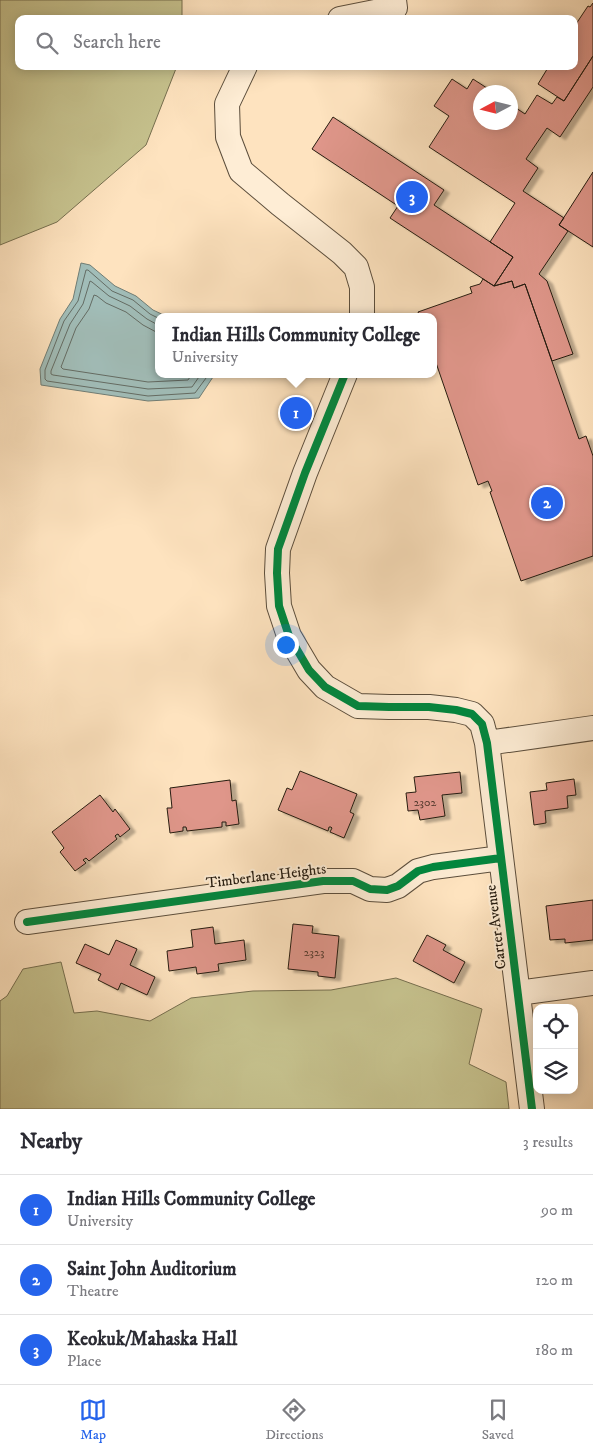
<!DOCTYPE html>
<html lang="en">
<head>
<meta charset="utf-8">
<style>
	body { margin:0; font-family:"IM FELL DW Pica",serif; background:#f7f7f7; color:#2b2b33 }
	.controls { position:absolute; right:15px; bottom:15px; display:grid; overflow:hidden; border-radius:10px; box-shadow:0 2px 12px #0003 }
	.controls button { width:45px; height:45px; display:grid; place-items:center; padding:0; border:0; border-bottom:1px solid #e1e1e2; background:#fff; color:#2b2b33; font:25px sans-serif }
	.compass { position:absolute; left:473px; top:85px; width:45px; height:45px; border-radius:50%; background:#fff; box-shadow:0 2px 12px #0003; rotate:263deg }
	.you { position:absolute; left:285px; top:644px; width:18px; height:18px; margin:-12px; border:4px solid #fff; border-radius:50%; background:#1a73e8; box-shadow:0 0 0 8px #1a73e833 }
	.badge { display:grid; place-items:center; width:32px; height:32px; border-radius:50%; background:#2563eb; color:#fff; font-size:16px; font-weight:700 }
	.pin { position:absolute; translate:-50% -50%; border:2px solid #fff; box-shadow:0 1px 5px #0006 }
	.popup { position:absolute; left:155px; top:313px; width:282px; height:65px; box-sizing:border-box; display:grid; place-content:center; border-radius:10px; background:#fff; filter:drop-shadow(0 1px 4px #0005); font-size:16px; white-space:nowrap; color:#7c7c81 }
	.popup b { font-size:19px; color:#2b2b33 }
	.popup::after { content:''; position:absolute; left:50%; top:100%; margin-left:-10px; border:10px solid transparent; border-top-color:#fff }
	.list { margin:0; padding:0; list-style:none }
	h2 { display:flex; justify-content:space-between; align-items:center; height:65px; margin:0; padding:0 20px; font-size:21px }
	h2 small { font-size:16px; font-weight:400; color:#7c7c81 }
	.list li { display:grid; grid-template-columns:32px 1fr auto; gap:15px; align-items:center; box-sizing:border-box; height:70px; padding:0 20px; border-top:1px solid #e1e1e2 }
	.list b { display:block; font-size:19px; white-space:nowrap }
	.list p { margin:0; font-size:16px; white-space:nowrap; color:#7c7c81 }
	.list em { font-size:16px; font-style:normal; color:#7c7c81 }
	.icon { flex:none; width:28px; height:28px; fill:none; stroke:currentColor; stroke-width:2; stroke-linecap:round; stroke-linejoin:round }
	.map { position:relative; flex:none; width:593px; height:1109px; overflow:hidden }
	.search { position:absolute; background:#fff; box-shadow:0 2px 12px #0003; left:15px; right:15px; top:15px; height:55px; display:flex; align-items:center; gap:12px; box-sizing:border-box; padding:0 18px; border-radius:10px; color:#7c7c81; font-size:19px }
	.sheet { height:275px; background:#fff }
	nav { display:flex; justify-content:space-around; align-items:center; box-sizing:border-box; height:70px; border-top:1px solid #e1e1e2; background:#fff; font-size:14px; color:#7c7c81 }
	nav a { display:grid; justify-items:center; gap:2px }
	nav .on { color:#2563eb }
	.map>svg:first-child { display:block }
	.green { fill:#c6c28e; stroke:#766f4f }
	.water { fill:#a1bdb8; stroke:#707d75 }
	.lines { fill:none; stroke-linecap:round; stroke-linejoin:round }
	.shore { stroke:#646c64; stroke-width:1 }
	.building { fill:#df968a; stroke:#261c10; filter:url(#shadow) }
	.minor-casing { stroke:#5c4e3c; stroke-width:26 }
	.minor { stroke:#feedd5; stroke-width:24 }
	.cycleway-casing { stroke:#feedd5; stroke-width:11 }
	.cycleway { stroke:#00873e; stroke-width:8 }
	.labels { text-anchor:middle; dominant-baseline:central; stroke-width:4; stroke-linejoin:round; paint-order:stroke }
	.number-label { font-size:12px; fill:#543a2e }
	.street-label { font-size:15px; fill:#261c10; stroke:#feedd5 }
</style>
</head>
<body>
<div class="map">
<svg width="593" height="1109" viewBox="0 0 593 1109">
	<defs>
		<filter id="shadow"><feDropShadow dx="5.5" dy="3" stdDeviation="1" flood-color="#0004"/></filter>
	</defs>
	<rect width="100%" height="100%" fill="#fee3bf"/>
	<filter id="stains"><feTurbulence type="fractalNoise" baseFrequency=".004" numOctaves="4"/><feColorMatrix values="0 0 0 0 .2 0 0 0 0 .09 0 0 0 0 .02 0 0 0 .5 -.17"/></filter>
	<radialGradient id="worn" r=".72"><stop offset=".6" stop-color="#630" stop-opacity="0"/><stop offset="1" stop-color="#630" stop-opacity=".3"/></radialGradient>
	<path class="green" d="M0 0H182V19H19V66H177L146 145 57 222 0 245Z
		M61 962 74 1013 97 1011 150 1021 191 998 253 991 331 990 396 978 482 1009 469 1064 506 1082 509 1109H0V1001L7 996 23 969Z"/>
	<path class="water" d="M81 263 90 265 115 286 136 296 153 310 168 317H158V374H215L199 398 148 401 41 385 40 369 60 319 73 299Z"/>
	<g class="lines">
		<path class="shore" d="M158 318 150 314 133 300 112 291 88 270H86L78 301 64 321 45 370V379L47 381 148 396 195 393 209 374
			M158 325 147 319 130 306 109 296 92 282 90 281 83 304 70 324 51 371V374L53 375 148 389 192 387 201 374
			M158 333 143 325 126 312 106 303 97 296 94 295 89 309 76 328 61 367 63 369 148 382 188 380 192 374"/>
	</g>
	<path class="building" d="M593 3V56L564 101 538 84 549 66H574V27L588 6 590 7Z
		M593 56V87L560 137 547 128 526 159 538 168 523 191 564 218 559 225 568 231 539 274 547 281 573 354 552 361 525 284 514 288 512 281 494 286 513 257 490 242 515 203 429 147 449 116 434 106 452 79 467 89 473 79 493 92H480V122H510V104L525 114 537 95 552 104 557 97 564 101Z
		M333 117 444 190 434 205 513 257 494 286 390 218 398 206 312 149Z
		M593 172V247L559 225Z
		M483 279 494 286 512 281 514 288 525 284 579 439 586 436 593 456V556L521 581 490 492 492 491 488 481 478 485 434 357V317H420L418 312 472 293 470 287 480 284Z
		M300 771 357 794 350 812 354 814 344 838 330 832 332 828 331 827H329L328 831 278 810 287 788 292 790Z
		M460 772 462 793 442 795 445 816 420 820 418 810 408 811 406 793 416 792 414 777Z
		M574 779 576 795 567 796 568 808 545 811 546 823 534 825 530 792 547 790 546 783Z
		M230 780 232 801 236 800 239 824 226 826V822H222V827L187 831 186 827H183V831L170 833 167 808H172L170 788Z
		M100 795 113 812 115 809 130 829 120 837 118 834 116 835 115 836 117 839 89 861 86 858 83 860 86 863 75 871 60 852 64 848 52 832Z
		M593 900V940L565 943V939L550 940 546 906Z
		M293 924 313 926 312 933 339 936 335 978 318 976V972L288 969Z
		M213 927 215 944 244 940 246 960 218 964 219 971 197 974 196 967 169 971 167 951 193 947 191 930Z
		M427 935 446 945 443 950 465 962 454 983 413 961Z
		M116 940 137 949 130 965 155 977 147 995 121 983 118 990 98 980 101 974 76 963 85 944 109 955Z"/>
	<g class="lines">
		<defs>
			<path id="minor" d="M340 19 395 8 394 0
				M245 66 227 104 228 137 241 171 280 204 342 253 356 267 362 287V317
				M345 374 305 473 278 549 277 573 279 606 289 636 309 670 325 687 358 706 389 707H429L456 710 472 714 482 724 487 743 532 1109
				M487 743 593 728
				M27 922 323 881H353L370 889 387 890 398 886 418 871 433 867 501 858
				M518 993 593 983"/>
		</defs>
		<use href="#minor" class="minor-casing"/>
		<use href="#minor" class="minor"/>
		<defs>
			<path id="cycleway" d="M345 374 305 473 278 549 277 573 279 606 289 636 309 670 325 687 358 706 389 707H429L456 710 472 714 482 724 487 743 532 1109
				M27 922 323 881H353L370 889 387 890 398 886 418 871 433 867 501 858"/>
		</defs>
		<use href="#cycleway" class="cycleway-casing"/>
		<use href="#cycleway" class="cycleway"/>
	</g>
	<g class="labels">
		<g class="number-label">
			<text x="425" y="802">2302</text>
			<text x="314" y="952">2323</text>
		</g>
		<g class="street-label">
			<text transform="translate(266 876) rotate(-7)">Timberlane Heights</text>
			<text transform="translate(496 927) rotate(-97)">Carter Avenue</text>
		</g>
	</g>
	<rect width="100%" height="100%" filter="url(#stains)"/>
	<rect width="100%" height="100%" fill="url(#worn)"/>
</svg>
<div class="controls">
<button><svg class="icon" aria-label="locate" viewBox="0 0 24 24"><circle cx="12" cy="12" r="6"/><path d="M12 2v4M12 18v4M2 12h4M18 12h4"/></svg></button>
<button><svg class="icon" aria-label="layers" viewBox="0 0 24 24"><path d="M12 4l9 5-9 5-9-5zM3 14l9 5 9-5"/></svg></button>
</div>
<svg class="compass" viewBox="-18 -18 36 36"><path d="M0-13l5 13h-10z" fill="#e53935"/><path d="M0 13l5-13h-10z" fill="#7c7c81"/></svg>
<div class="you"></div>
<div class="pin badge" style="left:296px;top:413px">1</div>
<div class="popup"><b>Indian Hills Community College</b>University</div>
<div class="pin badge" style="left:547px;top:503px">2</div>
<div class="pin badge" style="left:412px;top:197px">3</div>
<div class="search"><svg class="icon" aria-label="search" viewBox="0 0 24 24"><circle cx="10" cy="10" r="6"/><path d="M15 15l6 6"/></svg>Search here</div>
</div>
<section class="sheet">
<h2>Nearby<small>3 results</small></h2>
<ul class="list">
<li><span class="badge">1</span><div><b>Indian Hills Community College</b><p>University</p></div><em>90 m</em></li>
<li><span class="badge">2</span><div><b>Saint John Auditorium</b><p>Theatre</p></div><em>120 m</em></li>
<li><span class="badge">3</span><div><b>Keokuk/Mahaska Hall</b><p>Place</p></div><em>180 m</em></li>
</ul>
</section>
<nav>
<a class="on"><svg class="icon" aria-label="map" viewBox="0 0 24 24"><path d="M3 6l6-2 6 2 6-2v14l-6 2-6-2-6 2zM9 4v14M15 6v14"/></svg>Map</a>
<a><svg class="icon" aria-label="directions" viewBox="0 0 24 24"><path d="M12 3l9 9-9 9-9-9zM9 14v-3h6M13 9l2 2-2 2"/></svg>Directions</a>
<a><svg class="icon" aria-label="saved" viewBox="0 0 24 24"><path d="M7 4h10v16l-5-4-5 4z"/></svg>Saved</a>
</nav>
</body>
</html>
